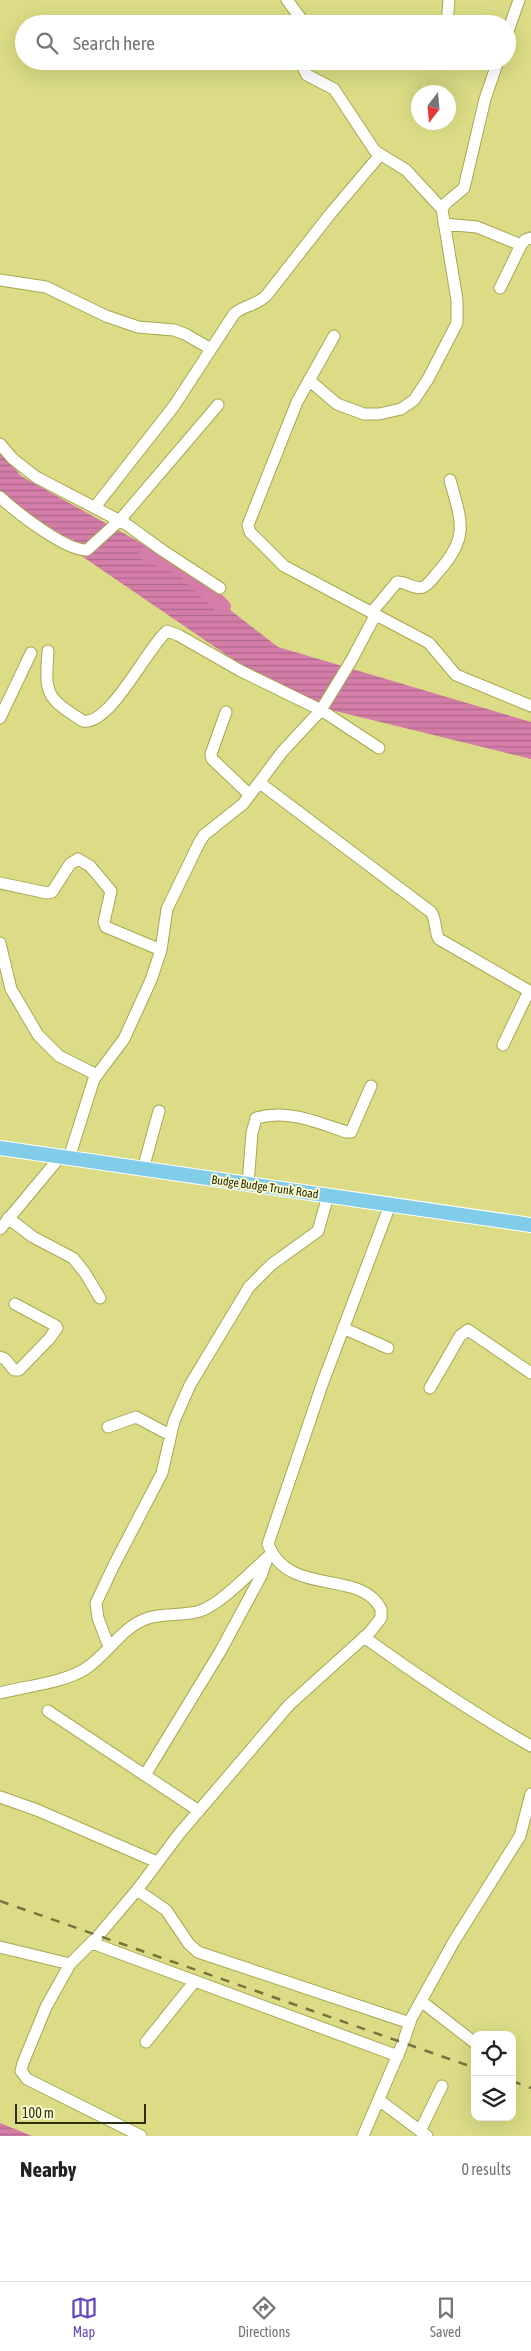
<!DOCTYPE html>
<html lang="en">
<head>
<meta charset="utf-8">
<style>
	body { margin:0; font-family:"Asap Condensed",sans-serif; background:#f6f6f6; color:#202124 }
	.controls { position:absolute; right:15px; bottom:15px; display:grid; overflow:hidden; border-radius:10px; box-shadow:0 5px 20px #0002 }
	.controls button { width:45px; height:45px; display:grid; place-items:center; padding:0; border:0; border-bottom:1px solid #e0e0e0; background:#fff; color:#202124; font:25px sans-serif }
	.compass { position:absolute; left:411px; top:85px; width:45px; height:45px; border-radius:50%; background:#fff; box-shadow:0 5px 20px #0002; rotate:196deg }
	.scale { position:absolute; left:15px; bottom:12px; width:131px; box-sizing:border-box; padding-left:5px; border:2px solid #2e2e08; border-top:0; font-size:14px; line-height:18px; white-space:nowrap; color:#2e2e08; -webkit-text-stroke:4px #f9fbd0; paint-order:stroke }
	.list { margin:0; padding:0; list-style:none }
	h2 { display:flex; justify-content:space-between; align-items:center; height:65px; margin:0; padding:0 20px; font-size:21px }
	h2 small { font-size:16px; font-weight:400; color:#757577 }
	.icon { flex:none; width:28px; height:28px; fill:none; stroke:currentColor; stroke-width:2; stroke-linecap:round; stroke-linejoin:round }
	.map { position:relative; flex:none; width:531px; height:2136px; overflow:hidden }
	.search { position:absolute; background:#fff; box-shadow:0 5px 20px #0002; left:15px; right:15px; top:15px; height:55px; display:flex; align-items:center; gap:12px; box-sizing:border-box; padding:0 18px; border-radius:28px; color:#757577; font-size:19px }
	.sheet { height:145px; background:#fff }
	nav { display:flex; justify-content:space-around; align-items:center; box-sizing:border-box; height:70px; border-top:1px solid #e0e0e0; background:#fff; font-size:14px; color:#757577 }
	nav a { display:grid; justify-items:center; gap:2px }
	nav .on { color:#674ac3 }
	.map>svg:first-child { display:block }
	.water { fill:url(#water-rules) }
	.lines { fill:none; stroke-linecap:round; stroke-linejoin:round }
	.river { stroke:#d57da9; stroke-width:16 }
	.minor-casing { stroke:#a7a851; stroke-width:13 }
	.major-casing { stroke:#fff; stroke-width:16 }
	.minor { stroke:#fff; stroke-width:11 }
	.major { stroke:#80cce9; stroke-width:14 }
	.rail { stroke:#75753b; stroke-width:2.5; stroke-dasharray:9 9; stroke-linecap:butt }
	.labels { text-anchor:middle; dominant-baseline:central; stroke-width:4; stroke-linejoin:round; paint-order:stroke }
	.street-label { font-size:12px; fill:#2e2e08; stroke:#f9fbd0 }
</style>
</head>
<body>
<div class="map">
<svg width="531" height="2136" viewBox="0 0 531 2136">
	<defs>
		<pattern id="water-rules" width="6" height="5" patternUnits="userSpaceOnUse" patternTransform="scale(1.25)"><rect width="6" height="5" fill="#d57da9"/><path d="M0 2.5h6" fill="none" stroke="#ad6788"/></pattern>
	</defs>
	<rect width="100%" height="100%" fill="#dbdc85"/>
	<path class="water" d="M0 450 21 476 150 548 278 647 531 722V759L323 708 256 675 4 503 0 499Z
		M0 2123 32 2136H0Z"/>
	<g class="lines">
		<path class="river" d="M147 553 182 567 223 607"/>
		<defs>
			<path id="minor" d="M287 0 305 24
				M447 24 449 0
				M507 34 519 0
				M305 61 304 69 307 75 334 89 375 151 406 170 442 209
				M444 224 477 227 521 245
				M0 280 46 287 106 316 138 327 174 330 185 334 211 349
				M500 288 521 245 525 240 531 238
				M334 336 297 402 248 525 250 532 284 566 429 643 456 675 531 706
				M309 380 337 404 364 414H379L401 409 414 400 428 379 457 323V300L442 209 446 203 464 188 485 99 498 61
				M0 444 13 459 36 477 126 524 162 550 220 588
				M0 497C16 512 66 551 87 550L120 520 218 405
				M95 507 174 406 234 314C242 306 255 306 266 296L331 213 380 155
				M372 612 397 582C405 581 414 590 423 587 429 585 435 575 439 571 470 536 461 521 450 480
				M48 651C45 694 45 697 83 721 110 726 147 648 167 631L178 635 241 671 321 710 379 748
				M226 712 211 754 212 759 250 795
				M0 718 31 653
				M260 783 431 912C437 920 434 931 439 939L531 992
				M0 883 47 893 52 892 70 864 78 859 90 866 111 891 104 922 106 927 161 950
				M0 943 11 989 38 1035 59 1056 97 1075
				M503 1045 529 991
				M69 1158 94 1079 124 1039 151 980 161 950 167 909 199 843 204 835 243 804 282 752 321 710 351 661 376 614
				M143 1169 159 1111
				M248 1184 252 1133 256 1118C288 1109 317 1122 346 1132H351L371 1086
				M8 1218 33 1237 73 1258 85 1273 100 1298
				M0 1229 60 1157
				M343 1328 388 1348
				M0 1357 5 1359 14 1370H19L49 1339 57 1328 56 1326 15 1304
				M430 1388 460 1336 468 1330 531 1373
				M108 1427 136 1417 170 1435
				M364 1637C418 1676 473 1713 531 1746
				M109 1647 98 1618 96 1603 114 1565 162 1473 174 1421 190 1385 249 1287 272 1264 318 1231 328 1196
				M0 1693C26 1686 63 1683 85 1669 106 1656 120 1630 143 1620 160 1612 181 1617 200 1611 220 1605 254 1569 271 1554
				M48 1711 199 1811
				M145 1775 220 1652 261 1576 267 1559
				M0 1797 37 1810 157 1862
				M137 1890 166 1910 189 1944 198 1952 410 2023
				M92 1943 398 2056
				M0 1947 70 1964
				M421 2001 475 2043
				M146 2042 195 1981
				M379 2100 427 2136
				M420 2131 442 2086
				M141 2136 27 2079 21 2071 23 2063 46 2007 70 1964 98 1936 137 1890 179 1834 289 1705 370 1632 381 1618V1609C360 1568 288 1598 268 1544L323 1382 390 1205
				M363 2136 403 2043 411 2019 453 1943 520 1836 531 1794"/>
			<path id="major" d="M0 1148 531 1225"/>
		</defs>
		<use href="#minor" class="minor-casing"/>
		<use href="#major" class="major-casing"/>
		<use href="#minor" class="minor"/>
		<use href="#major" class="major"/>
		<path class="rail" d="M0 1901 475 2068
			M512 2081 531 2088"/>
	</g>
	<g class="labels">
		<g class="street-label">
			<text transform="translate(265 1187) rotate(8)">Budge Budge Trunk Road</text>
		</g>
	</g>
</svg>
<div class="controls">
<button><svg class="icon" aria-label="locate" viewBox="0 0 24 24"><circle cx="12" cy="12" r="6"/><path d="M12 2v4M12 18v4M2 12h4M18 12h4"/></svg></button>
<button><svg class="icon" aria-label="layers" viewBox="0 0 24 24"><path d="M12 4l9 5-9 5-9-5zM3 14l9 5 9-5"/></svg></button>
</div>
<svg class="compass" viewBox="-18 -18 36 36"><path d="M0-13l5 13h-10z" fill="#e53935"/><path d="M0 13l5-13h-10z" fill="#757577"/></svg>
<div class="scale">100 m</div>
<div class="search"><svg class="icon" aria-label="search" viewBox="0 0 24 24"><circle cx="10" cy="10" r="6"/><path d="M15 15l6 6"/></svg>Search here</div>
</div>
<section class="sheet">
<h2>Nearby<small>0 results</small></h2>
<ul class="list">
</ul>
</section>
<nav>
<a class="on"><svg class="icon" aria-label="map" viewBox="0 0 24 24"><path d="M3 6l6-2 6 2 6-2v14l-6 2-6-2-6 2zM9 4v14M15 6v14"/></svg>Map</a>
<a><svg class="icon" aria-label="directions" viewBox="0 0 24 24"><path d="M12 3l9 9-9 9-9-9zM9 14v-3h6M13 9l2 2-2 2"/></svg>Directions</a>
<a><svg class="icon" aria-label="saved" viewBox="0 0 24 24"><path d="M7 4h10v16l-5-4-5 4z"/></svg>Saved</a>
</nav>
</body>
</html>
